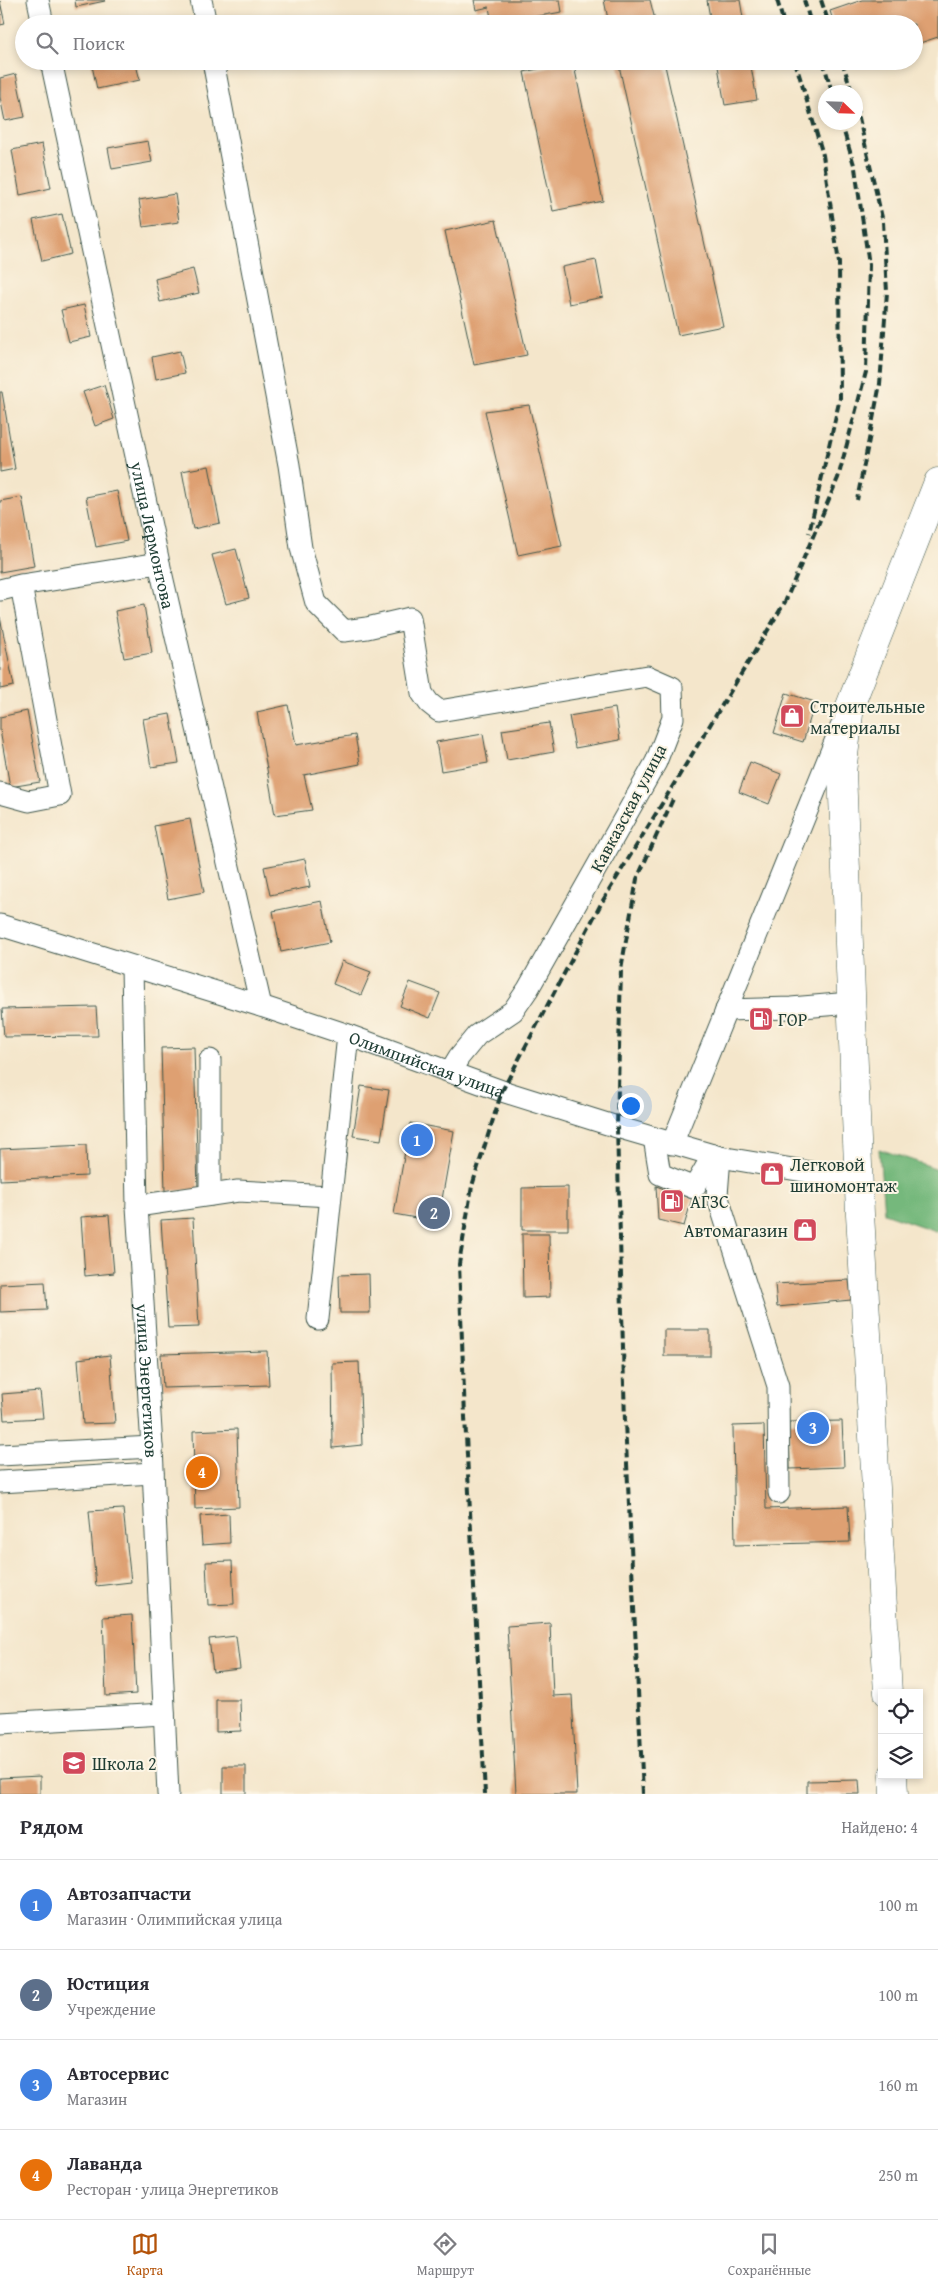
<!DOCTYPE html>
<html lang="ru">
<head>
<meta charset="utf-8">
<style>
	body { margin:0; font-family:"Gentium Book Plus",serif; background:#f7f7f7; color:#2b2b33 }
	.controls { position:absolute; right:15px; bottom:15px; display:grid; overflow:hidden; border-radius:0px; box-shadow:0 2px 8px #0003 }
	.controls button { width:45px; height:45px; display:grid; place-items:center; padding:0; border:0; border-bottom:1px solid #e1e1e2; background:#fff; color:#2b2b33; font:25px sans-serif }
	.compass { position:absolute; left:818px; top:85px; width:45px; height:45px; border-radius:50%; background:#fff; box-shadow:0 2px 8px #0003; rotate:113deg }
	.you { position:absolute; left:630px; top:1105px; width:18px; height:18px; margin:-12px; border:4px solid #fff; border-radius:50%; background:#1a73e8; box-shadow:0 0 0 8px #1a73e833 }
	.badge { display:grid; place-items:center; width:32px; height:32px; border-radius:50%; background:#b45309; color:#fff; font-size:16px; font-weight:700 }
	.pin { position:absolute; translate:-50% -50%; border:2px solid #fff; box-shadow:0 1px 5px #0006 }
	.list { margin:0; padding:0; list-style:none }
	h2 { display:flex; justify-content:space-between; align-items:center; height:65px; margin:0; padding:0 20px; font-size:21px }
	h2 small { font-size:16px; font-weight:400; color:#7c7c81 }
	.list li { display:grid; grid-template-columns:32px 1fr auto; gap:15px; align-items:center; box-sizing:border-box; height:90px; padding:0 20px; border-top:1px solid #e1e1e2 }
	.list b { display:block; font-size:19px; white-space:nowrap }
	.list p { margin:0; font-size:16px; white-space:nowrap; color:#7c7c81 }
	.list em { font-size:16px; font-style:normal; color:#7c7c81 }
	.icon { flex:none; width:28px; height:28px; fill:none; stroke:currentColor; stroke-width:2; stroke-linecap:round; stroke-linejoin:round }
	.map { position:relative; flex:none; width:938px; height:1794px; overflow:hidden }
	.search { position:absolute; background:#fff; box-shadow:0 2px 8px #0003; left:15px; right:15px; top:15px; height:55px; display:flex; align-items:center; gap:12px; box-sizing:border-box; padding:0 18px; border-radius:28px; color:#7c7c81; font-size:19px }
	.sheet { height:425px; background:#fff }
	nav { display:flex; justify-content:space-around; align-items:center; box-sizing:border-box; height:70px; border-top:1px solid #e1e1e2; background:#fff; font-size:14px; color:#7c7c81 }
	nav a { display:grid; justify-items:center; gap:2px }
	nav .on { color:#b45309 }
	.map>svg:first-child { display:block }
	.forest { fill:#74b87b; stroke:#4a7a58 }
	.building { fill:#dea072 }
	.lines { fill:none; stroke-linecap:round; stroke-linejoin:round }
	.minor-casing { stroke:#3f564b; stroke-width:23 }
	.major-casing { stroke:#3f564b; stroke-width:29 }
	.minor { stroke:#fff; stroke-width:21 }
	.major { stroke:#fff; stroke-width:28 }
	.rail { stroke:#1f3d34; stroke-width:4; stroke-dasharray:8 4; stroke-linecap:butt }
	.labels { text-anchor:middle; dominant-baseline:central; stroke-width:4; stroke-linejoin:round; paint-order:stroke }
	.street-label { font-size:18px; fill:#1f3d34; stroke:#fcf5e5 }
	.poi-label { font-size:18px; fill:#1f3d34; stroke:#fcf5e5; text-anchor:start }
</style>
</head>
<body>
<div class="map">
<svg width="938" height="1794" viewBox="0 0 938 1794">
	<rect width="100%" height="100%" fill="#fcf5e5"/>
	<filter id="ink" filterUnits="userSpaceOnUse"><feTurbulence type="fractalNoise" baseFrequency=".02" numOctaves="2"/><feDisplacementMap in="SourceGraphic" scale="10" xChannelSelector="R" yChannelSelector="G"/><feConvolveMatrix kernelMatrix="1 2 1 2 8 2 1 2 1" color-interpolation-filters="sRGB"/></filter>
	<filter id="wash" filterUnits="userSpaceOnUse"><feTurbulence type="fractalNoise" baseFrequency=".0096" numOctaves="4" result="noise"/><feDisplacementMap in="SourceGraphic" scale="20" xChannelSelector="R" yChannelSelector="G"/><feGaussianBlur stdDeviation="1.12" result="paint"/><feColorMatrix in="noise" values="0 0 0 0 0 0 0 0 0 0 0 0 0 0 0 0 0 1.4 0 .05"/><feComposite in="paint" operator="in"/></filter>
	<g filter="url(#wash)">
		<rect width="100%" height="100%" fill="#f4e6cb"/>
		<path class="forest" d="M879 1149 938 1169V1232L884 1213Z"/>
		<g id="blocks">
			<path class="building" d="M75 0H104L105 1 76 7Z
				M474 0H560L562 12 492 24 489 7 476 10Z
				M604 0H650L656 24H609Z
				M707 0H740L744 24H711Z
				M862 0H938V37L914 45V24H834L830 11Z
				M0 1 5 24 0 25Z
				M91 61H135L140 80 97 89Z
				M573 61 603 201 553 211 524 72Z
				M618 61H664L723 326 678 335Z
				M717 61H750L757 100 725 105Z
				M847 61H865V62L849 67Z
				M16 74 25 117 5 121 0 97V78Z
				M148 141 152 162 112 169 108 148Z
				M42 144 51 188 20 195 12 150Z
				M175 194 179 222 143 227 139 200Z
				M62 214 71 254 42 261 33 220Z
				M496 220 527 355 474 365 445 231Z
				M596 260 603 297 569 304 562 267Z
				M193 269 199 293 160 302 155 279Z
				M84 305 91 337 69 342 61 310Z
				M180 351 185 373 156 379 152 357Z
				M104 385 114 419 95 426 83 392Z
				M0 392H2L15 469 0 472Z
				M529 405 562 546 518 555 485 411Z
				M209 466 220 523 193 529 182 471Z
				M117 491 127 541 96 547 86 497Z
				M22 497 34 566 0 572V501Z
				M236 549 249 598 226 604 212 555Z
				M144 605 152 653 124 658 115 611Z
				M0 617 14 686 0 689Z
				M786 693 815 702 803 742 774 733Z
				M288 705 296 745 355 735 360 764 304 775 312 810 275 815 257 712Z
				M615 708 620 740 575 748 569 716Z
				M27 711 40 782 10 787 0 730V717Z
				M170 714 179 763 151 767 143 719Z
				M549 723 554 752 507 760 502 730Z
				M483 734 488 763 441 771 436 742Z
				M750 762 781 774 769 804 739 792Z
				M190 819 204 892 168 899 154 826Z
				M305 859 310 887 270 895 264 867Z
				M322 901 330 942 281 952 273 911Z
				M342 961 371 972 361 995 333 984Z
				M410 982 440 993 430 1018 400 1006Z
				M96 1007 98 1036 4 1037 2 1009Z
				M194 1047 198 1190 165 1191 161 1048Z
				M361 1086 389 1090 381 1140 353 1136Z
				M410 1123 454 1131 438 1222 394 1214Z
				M86 1145 87 1176 0 1180V1149Z
				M656 1186 692 1199 684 1226 658 1220Z
				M568 1187V1230H522V1188Z
				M109 1215 114 1273 85 1276 81 1217Z
				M193 1218 199 1327 168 1328 161 1220Z
				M522 1234H549L550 1297 523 1298Z
				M369 1274 370 1313H340L339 1275Z
				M849 1280 851 1300 777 1307 775 1284Z
				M45 1282 47 1310 0 1312V1284Z
				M664 1330H710V1356H664Z
				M267 1351 269 1385 163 1388 161 1354Z
				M110 1355 115 1423 83 1424 78 1359Z
				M359 1362 362 1445 333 1448 332 1363Z
				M40 1391 43 1418 4 1420 2 1394Z
				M842 1421 844 1467 790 1469 789 1422Z
				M764 1425 766 1509 848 1506 850 1542 735 1545 733 1426Z
				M237 1429 239 1507 195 1509 193 1431Z
				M123 1509 131 1582 96 1586 89 1511Z
				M229 1514 230 1543 202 1545 200 1516Z
				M232 1561 234 1604 208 1605 206 1562Z
				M132 1615 136 1694 106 1696 103 1617Z
				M550 1623 553 1696 572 1695 577 1794H516L507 1626Z
				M236 1636 240 1669 213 1672 209 1639Z
				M216 1700H240L241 1731 216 1732Z
				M223 1766H246V1794H223Z
				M40 1776V1794H0V1778Z
				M859 1780 860 1794H807V1781Z"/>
		</g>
	</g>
	<g filter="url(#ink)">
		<use href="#blocks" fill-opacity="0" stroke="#3f564b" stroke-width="1"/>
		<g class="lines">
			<defs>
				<g id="minor">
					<path d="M38 0 43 24"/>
					<path d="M201 0 206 24"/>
					<path id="s1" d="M51 61 159 563 261 1006"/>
					<path d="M213 61 289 465 301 548 316 603 344 631 367 628 410 618 422 693 429 703 439 711 647 676 672 687 673 718 656 762 528 989 513 1011 477 1035 459 1057 450 1072"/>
					<path d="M0 590 21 585 159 563"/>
					<path d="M0 793 29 801 60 795 21 585"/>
					<path id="s2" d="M0 925 261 1006 348 1035 502 1091 617 1127 720 1157 858 1180"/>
					<path id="s3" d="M132 967 137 1206 152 1447 168 1794"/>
					<path d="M726 1010 791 1008 850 1003"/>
					<path d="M210 1060V1195"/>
					<path d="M654 1138 660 1174 694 1188 713 1155"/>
					<path d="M672 1144 841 727"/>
					<path d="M720 1157 717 1195 778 1386 779 1493"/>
					<path d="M137 1206 238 1191 330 1196"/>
					<path d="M318 1319 348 1035"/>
					<path d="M0 1455 152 1447"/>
					<path d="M0 1482 153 1473"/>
					<path d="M0 1723 164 1714"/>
				</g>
				<path id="major" d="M888 1693 860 1214 842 772 850 706 938 482
					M893 1775 894 1794"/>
			</defs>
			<use href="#minor" class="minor-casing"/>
			<use href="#major" class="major-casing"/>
			<use href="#minor" class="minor"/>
			<use href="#major" class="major"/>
			<path class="rail" d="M777 0 784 24
				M804 0 811 24
				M821 0 829 24
				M795 61 823 155 839 263 840 398 809 533
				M823 61 832 92
				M842 61 852 92
				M856 105 883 222 887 292 880 384 857 500
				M485 1794 465 1417 459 1264 472 1186 502 1091 602 902 785 602 838 478 866 372 869 265 855 168 841 122
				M643 1794 625 1422 617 1127 621 969 637 879 673 799"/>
		</g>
	</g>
	<defs>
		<symbol id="shop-square" viewBox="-11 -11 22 22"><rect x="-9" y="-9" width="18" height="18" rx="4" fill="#d1495b" stroke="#fcf5e5"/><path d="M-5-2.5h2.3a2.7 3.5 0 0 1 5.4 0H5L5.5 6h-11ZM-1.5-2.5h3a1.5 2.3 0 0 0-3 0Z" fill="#fff"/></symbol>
		<symbol id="fuel-square" viewBox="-11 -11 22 22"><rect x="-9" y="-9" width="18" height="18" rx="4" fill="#d1495b" stroke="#fcf5e5"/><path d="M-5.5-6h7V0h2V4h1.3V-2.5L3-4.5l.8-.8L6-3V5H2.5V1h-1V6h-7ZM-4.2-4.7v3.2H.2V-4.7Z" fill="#fff"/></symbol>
		<symbol id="school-square" viewBox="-11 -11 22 22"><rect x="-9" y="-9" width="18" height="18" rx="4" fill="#d1495b" stroke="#fcf5e5"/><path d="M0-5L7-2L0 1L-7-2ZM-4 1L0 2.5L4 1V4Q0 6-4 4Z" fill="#fff"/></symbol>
	</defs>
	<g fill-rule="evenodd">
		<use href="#shop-square" x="778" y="702" width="28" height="28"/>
		<use href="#fuel-square" x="747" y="1005" width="28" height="28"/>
		<use href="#shop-square" x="758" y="1160" width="28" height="28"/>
		<use href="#fuel-square" x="658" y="1187" width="28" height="28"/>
		<use href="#shop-square" x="791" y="1216" width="28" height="28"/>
		<use href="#school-square" x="60" y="1749" width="28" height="28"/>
	</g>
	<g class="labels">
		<g class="street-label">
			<text stroke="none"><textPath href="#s1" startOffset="485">улица Лермонтова</textPath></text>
			<text transform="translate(628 808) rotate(-62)">Кавказская улица</text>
			<text stroke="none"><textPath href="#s2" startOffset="449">Олимпийская улица</textPath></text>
			<text stroke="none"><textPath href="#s3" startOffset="414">улица Энергетиков</textPath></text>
		</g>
		<g class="poi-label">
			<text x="810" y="706">Строительные<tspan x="810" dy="21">материалы</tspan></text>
			<text x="778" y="1019">ГОР</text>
			<text x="790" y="1164">Легковой<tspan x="790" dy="21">шиномонтаж</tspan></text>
			<text x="690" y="1201">АГЗС</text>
			<text x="788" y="1230" text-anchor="end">Автомагазин</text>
			<text x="92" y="1763">Школа 2</text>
		</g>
	</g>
</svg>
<div class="controls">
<button><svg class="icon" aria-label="locate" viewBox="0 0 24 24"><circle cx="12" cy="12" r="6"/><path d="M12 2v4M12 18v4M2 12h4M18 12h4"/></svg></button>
<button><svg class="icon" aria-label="layers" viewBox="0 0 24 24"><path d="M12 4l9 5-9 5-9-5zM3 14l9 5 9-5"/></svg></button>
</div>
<svg class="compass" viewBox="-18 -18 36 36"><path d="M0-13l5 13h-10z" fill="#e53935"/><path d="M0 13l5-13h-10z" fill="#7c7c81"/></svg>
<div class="you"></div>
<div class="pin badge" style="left:417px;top:1140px;background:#3f7fe0">1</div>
<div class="pin badge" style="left:434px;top:1213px;background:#5c6f8a">2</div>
<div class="pin badge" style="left:813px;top:1428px;background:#3f7fe0">3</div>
<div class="pin badge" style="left:202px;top:1472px;background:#e8710a">4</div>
<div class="search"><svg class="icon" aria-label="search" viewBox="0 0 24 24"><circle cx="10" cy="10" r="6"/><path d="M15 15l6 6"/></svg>Поиск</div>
</div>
<section class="sheet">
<h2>Рядом<small>Найдено: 4</small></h2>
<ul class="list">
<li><span class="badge" style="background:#3f7fe0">1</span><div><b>Автозапчасти</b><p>Магазин · Олимпийская улица</p></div><em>100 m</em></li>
<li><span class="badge" style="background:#5c6f8a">2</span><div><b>Юстиция</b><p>Учреждение</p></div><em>100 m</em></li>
<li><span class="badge" style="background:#3f7fe0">3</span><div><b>Автосервис</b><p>Магазин</p></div><em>160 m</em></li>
<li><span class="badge" style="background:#e8710a">4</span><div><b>Лаванда</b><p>Ресторан · улица Энергетиков</p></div><em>250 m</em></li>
</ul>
</section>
<nav>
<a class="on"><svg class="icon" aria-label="map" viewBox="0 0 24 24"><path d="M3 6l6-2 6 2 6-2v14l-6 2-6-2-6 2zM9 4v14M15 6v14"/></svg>Карта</a>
<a><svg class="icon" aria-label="directions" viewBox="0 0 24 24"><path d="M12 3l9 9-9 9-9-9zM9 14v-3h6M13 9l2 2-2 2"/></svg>Маршрут</a>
<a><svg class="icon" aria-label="saved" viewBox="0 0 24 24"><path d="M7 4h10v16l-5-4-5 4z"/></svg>Сохранённые</a>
</nav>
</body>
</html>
